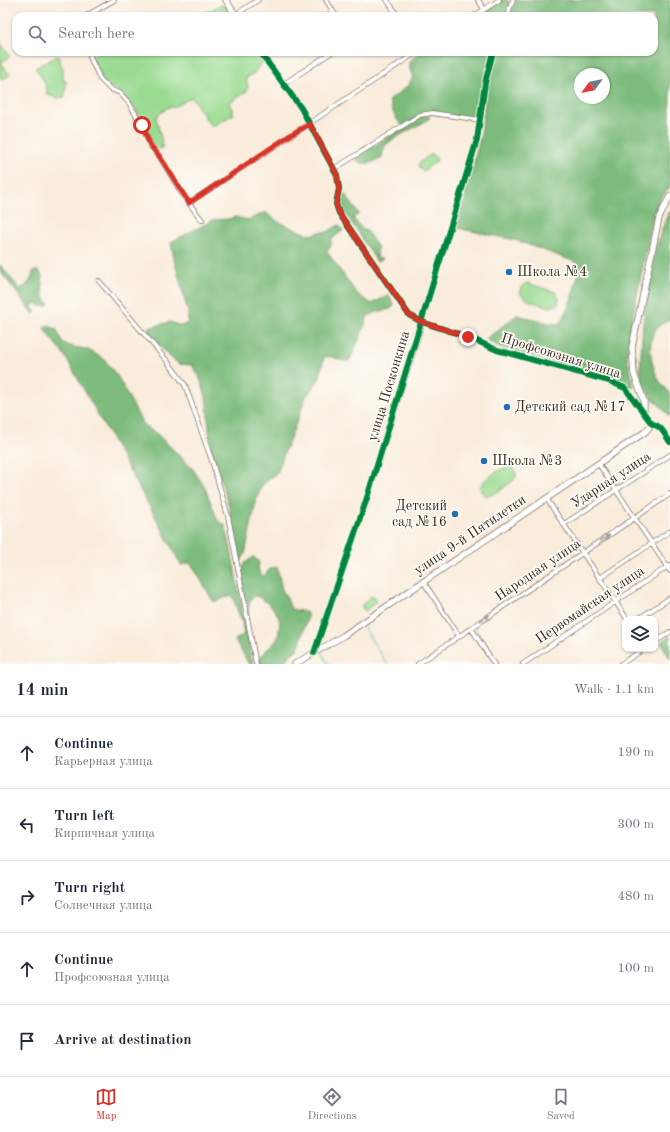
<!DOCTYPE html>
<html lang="en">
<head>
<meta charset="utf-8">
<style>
	body { margin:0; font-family:"Old Standard TT",serif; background:#f2f2f3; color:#1f2937 }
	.controls { position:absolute; right:12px; bottom:12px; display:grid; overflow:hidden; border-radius:8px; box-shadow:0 1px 3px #0004 }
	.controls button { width:36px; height:36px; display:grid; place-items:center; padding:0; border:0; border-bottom:1px solid #e0e1e3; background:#fff; color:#1f2937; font:20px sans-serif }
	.compass { position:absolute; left:574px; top:68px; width:36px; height:36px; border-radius:50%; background:#fff; box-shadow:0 1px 3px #0004; rotate:237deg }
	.stop { position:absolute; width:12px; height:12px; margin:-9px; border:3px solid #d93025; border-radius:50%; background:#fff }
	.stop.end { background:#d93025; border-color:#fff; box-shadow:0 1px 4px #0008 }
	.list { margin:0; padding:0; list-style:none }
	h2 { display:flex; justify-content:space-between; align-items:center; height:52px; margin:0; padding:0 16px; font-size:17px }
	h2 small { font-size:13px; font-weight:400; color:#747a83 }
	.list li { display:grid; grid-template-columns:26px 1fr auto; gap:12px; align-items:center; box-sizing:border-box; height:72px; padding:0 16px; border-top:1px solid #e0e1e3 }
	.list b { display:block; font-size:15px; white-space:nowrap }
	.list p { margin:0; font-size:13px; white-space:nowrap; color:#747a83 }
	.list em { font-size:13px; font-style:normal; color:#747a83 }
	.icon { flex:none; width:22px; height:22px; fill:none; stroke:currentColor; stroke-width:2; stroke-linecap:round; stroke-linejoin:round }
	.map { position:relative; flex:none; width:670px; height:664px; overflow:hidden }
	.search { position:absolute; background:#fff; box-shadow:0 1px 3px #0004; left:12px; right:12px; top:12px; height:44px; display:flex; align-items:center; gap:10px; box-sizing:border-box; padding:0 14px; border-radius:12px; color:#747a83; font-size:15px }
	.sheet { height:412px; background:#fff }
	nav { display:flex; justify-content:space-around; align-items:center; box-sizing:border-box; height:56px; border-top:1px solid #e0e1e3; background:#fff; font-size:11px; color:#747a83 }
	nav a { display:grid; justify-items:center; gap:2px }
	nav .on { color:#d93025 }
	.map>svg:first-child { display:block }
	.green { fill:#9adb91; stroke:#6a8258 }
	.forest { fill:#7bbb7b; stroke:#5b724c; fill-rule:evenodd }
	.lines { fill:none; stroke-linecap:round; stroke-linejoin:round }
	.stream { stroke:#3fadbd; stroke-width:1 }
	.street-casing { stroke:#7e6e60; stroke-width:5.5 }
	.secondary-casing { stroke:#7e6e60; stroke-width:7 }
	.street { stroke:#fff; stroke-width:4 }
	.secondary { stroke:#fff; stroke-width:5.5 }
	.cycleway-casing { stroke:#fdfcf7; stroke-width:8 }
	.cycleway { stroke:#00873e; stroke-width:6 }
	.oneway { fill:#a79f9a }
	.route { stroke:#d93025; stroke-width:5 }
	.poi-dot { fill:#1f6fb2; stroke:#fdfcf7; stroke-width:1.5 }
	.labels { text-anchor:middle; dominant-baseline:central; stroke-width:3.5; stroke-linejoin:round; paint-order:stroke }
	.poi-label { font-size:14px; fill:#3b2a1e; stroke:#fdfcf7; text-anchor:start }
	.street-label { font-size:14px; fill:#3b2a1e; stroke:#fdfcf7 }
</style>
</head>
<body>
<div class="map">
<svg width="670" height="664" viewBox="0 0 670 664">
	<rect width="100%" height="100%" fill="#fdfcf7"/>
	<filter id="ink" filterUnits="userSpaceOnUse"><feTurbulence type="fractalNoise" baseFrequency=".025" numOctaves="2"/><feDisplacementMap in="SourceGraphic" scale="8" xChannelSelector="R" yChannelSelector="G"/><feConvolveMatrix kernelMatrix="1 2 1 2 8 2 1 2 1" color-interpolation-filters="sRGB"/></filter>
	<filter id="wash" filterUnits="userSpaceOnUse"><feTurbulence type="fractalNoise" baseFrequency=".012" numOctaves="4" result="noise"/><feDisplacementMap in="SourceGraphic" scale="16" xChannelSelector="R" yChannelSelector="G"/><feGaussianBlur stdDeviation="0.9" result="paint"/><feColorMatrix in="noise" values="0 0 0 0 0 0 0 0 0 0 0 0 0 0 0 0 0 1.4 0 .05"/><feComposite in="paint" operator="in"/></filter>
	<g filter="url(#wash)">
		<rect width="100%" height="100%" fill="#f9ecdb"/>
		<path class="green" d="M221 5 226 6 233 16H197Z
			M0 42 10 56 1 63 10 75 1 80 0 78Z
			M99 52H257L263 61 254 73 246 78 248 86 247 91 229 103 234 114 211 127 192 97 174 107H168L156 117 163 147 159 149 151 142 144 126 135 108 122 94 115 88 109 87 103 81 92 58 93 55Z
			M58 56 63 69V80L66 81 65 97 57 98 47 95C47 83 42 77 35 68Z
			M432 154 437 159 436 161 424 171 421 170 418 165 419 163Z
			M527 283 555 292 559 298 558 304 552 307H549C541 304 519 300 520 290 521 286 523 285 527 283Z
			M510 466C517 469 518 476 513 481 505 486 483 507 480 487 482 480 502 467 510 466Z
			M371 596 375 598 376 602 365 611 362 608V605Z"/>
		<path class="forest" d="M501 0H508L509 4 505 16H476Z
			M516 0H670V187L660 199 654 213 628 338 627 356 634 386 630 387 618 379 602 374 499 347 486 339 517 315 549 323 559 324 562 320 571 300 578 275 577 265 573 261 515 240 457 228 481 134 487 85 496 52H654V16H509ZM580 74H604V98H580Z
			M420 52H491L485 73 479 120 428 113 403 126C395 120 392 109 389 100 399 93 408 88 413 77L409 67V62Z
			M429 116 430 118C421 125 390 139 385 146 383 149 383 154 382 158 372 163 364 167 355 159L356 157 420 117Z
			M345 194 359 214 353 218 363 230 367 231 378 248 376 251 378 254 376 256 378 259 382 258 381 260 377 262 340 205 339 197Z
			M670 211V320C643 328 649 361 659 380 662 385 668 390 670 395 670 401 670 411 670 417L649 394 642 382 640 371 643 323 655 250 666 218Z
			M265 212 278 222 302 232 311 235 320 232H327L339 225 343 231 331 239V246L327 252 357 294 372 304 388 295 390 297 394 306 390 309 377 312 368 316 359 340 349 361C338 362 336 355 324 357L319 379 305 398 296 424 285 450 277 473 262 485 256 501 245 554 239 565 229 506 211 450 206 396 199 376 192 365 179 364 170 357 148 333V328L170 322 181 326 188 323V312L174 259 171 242 213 220 228 219 235 217 249 220Z
			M0 265 20 289C28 285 32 281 33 271H39C47 281 37 296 49 303L47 306H41L36 303 33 304 32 307 35 312 34 314 30 310 0 271Z
			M47 325 56 329 63 343 73 347 87 349 104 359 118 377 144 426 157 434 193 469 205 488 218 521 225 525 229 540 253 664H249L235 640 244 634 242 623 232 595 217 601H213L194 568 190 563 181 565 155 516 65 356 46 332 44 328Z
			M254 557 259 562 258 569 261 575 264 576 270 569 277 567 282 590 286 596 291 609 306 612 308 617 298 649 292 653 283 664H261L259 660C262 651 270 649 275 642 278 639 279 634 279 630 283 614 270 604 257 596L252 597 249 604 248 619 240 571 246 562Z
			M670 636V659L661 642Z"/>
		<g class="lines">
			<path class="stream" d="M363 626 387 664
				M476 628 480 637 497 664
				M322 653 329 664"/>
		</g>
	</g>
	<g filter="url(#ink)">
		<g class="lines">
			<defs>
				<path id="street" d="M326 0 336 16
					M387 0 398 16
					M478 0 484 9
					M235 15 258 0
					M86 16 114 0
					M327 16 333 11
					M474 16 499 0
					M507 16 513 0
					M91 52 90 57 100 79 110 89 120 93 129 103 142 125 150 145 160 157 184 197 202 220
					M284 84 332 52
					M334 169 412 120 420 115 432 113 481 120
					M189 203 417 52
					M99 281 168 362 185 385 212 461 228 516 256 664
					M422 322 477 140 485 83 493 52
					M652 424C661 425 665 435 670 442
					M598 463 670 571
					M546 498 627 619
					M564 524 670 455
					M600 578 670 531
					M423 581 459 636
					M638 619 670 598
					M471 628 494 664
					M655 642 670 632
					M418 664 670 494
					M523 664 670 565
					M621 664 644 649"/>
				<path id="secondary" d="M226 0 236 16
					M260 52 301 108 337 175 339 189 336 204 339 213 409 315 422 322 468 337 497 350 609 381 625 388 652 424 645 432 343 636 295 664
					M644 413V401L634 374 632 347 659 218 670 196
					M314 653 366 501 422 322"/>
			</defs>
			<use href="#street" class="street-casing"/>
			<use href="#secondary" class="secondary-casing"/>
			<use href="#street" class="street"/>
			<use href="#secondary" class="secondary"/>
			<defs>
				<path id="cycleway" d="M260 52 301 108 337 175 339 189 336 204 339 213 409 315 422 322 468 337 497 350 609 381 625 388 652 424C661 425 665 435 670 442
					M314 653 366 501 477 140 485 83 493 52"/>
			</defs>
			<use href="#cycleway" class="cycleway-casing"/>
			<use href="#cycleway" class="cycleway"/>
		</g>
		<defs><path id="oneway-solid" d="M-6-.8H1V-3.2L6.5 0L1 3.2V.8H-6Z"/></defs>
		<g class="oneway">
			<use href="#oneway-solid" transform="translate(605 538) rotate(-33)"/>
			<use href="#oneway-solid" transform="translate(485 618) rotate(-34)"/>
		</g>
	</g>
	<g class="lines" filter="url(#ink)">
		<path class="route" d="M142 125 150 145 160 157 189 203 292 134 310 124 337 175 339 189 336 204 339 213 409 315 422 322 468 337"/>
	</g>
	<g class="poi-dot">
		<circle cx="509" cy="272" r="4"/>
		<circle cx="507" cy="407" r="4"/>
		<circle cx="484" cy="461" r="4"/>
		<circle cx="455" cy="514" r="4"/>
	</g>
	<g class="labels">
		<g class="poi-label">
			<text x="517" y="272">Школа №4</text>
			<text x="515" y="407">Детский сад №17</text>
			<text x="492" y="461">Школа №3</text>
			<text x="447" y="506" text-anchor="end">Детский<tspan x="447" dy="16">сад №16</tspan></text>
		</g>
		<g class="street-label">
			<text transform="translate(561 356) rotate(17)">Профсоюзная улица</text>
			<text transform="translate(389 386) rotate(-73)">улица Посконкина</text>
			<text transform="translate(611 480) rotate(-33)">Ударная улица</text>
			<text transform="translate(470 535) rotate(-34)">улица 9-й Пятилетки</text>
			<text transform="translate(538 570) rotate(-34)">Народная улица</text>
			<text transform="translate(590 605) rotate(-34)">Первомайская улица</text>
		</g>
	</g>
</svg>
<div class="controls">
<button><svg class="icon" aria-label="layers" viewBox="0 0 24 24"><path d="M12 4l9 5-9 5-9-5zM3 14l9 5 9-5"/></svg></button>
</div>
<svg class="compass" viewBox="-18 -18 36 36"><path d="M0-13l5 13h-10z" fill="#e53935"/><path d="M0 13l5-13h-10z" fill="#747a83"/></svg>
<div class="stop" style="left:142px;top:125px"></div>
<div class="stop end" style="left:468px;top:337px"></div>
<div class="search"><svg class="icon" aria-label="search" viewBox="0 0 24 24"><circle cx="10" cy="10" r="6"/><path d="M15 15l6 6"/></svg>Search here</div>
</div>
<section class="sheet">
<h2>14 min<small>Walk · 1.1 km</small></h2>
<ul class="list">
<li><svg class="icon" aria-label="ahead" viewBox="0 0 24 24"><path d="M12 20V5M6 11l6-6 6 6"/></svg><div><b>Continue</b><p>Карьерная улица</p></div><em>190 m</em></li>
<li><svg class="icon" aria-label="left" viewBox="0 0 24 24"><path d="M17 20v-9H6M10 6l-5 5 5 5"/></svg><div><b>Turn left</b><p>Кирпичная улица</p></div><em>300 m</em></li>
<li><svg class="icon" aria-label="right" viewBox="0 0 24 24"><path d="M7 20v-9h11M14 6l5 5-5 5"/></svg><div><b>Turn right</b><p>Солнечная улица</p></div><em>480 m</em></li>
<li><svg class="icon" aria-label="ahead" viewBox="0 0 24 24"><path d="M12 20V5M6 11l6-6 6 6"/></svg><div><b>Continue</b><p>Профсоюзная улица</p></div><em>100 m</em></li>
<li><svg class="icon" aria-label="arrive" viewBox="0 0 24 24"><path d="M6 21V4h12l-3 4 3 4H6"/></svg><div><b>Arrive at destination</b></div></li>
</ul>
</section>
<nav>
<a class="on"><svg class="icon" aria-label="map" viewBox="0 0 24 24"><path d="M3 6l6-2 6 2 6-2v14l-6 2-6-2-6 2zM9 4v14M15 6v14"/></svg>Map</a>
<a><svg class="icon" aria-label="directions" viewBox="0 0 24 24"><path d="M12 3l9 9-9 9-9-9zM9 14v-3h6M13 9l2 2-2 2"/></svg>Directions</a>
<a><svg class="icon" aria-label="saved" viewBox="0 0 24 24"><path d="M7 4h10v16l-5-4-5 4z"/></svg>Saved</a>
</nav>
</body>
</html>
